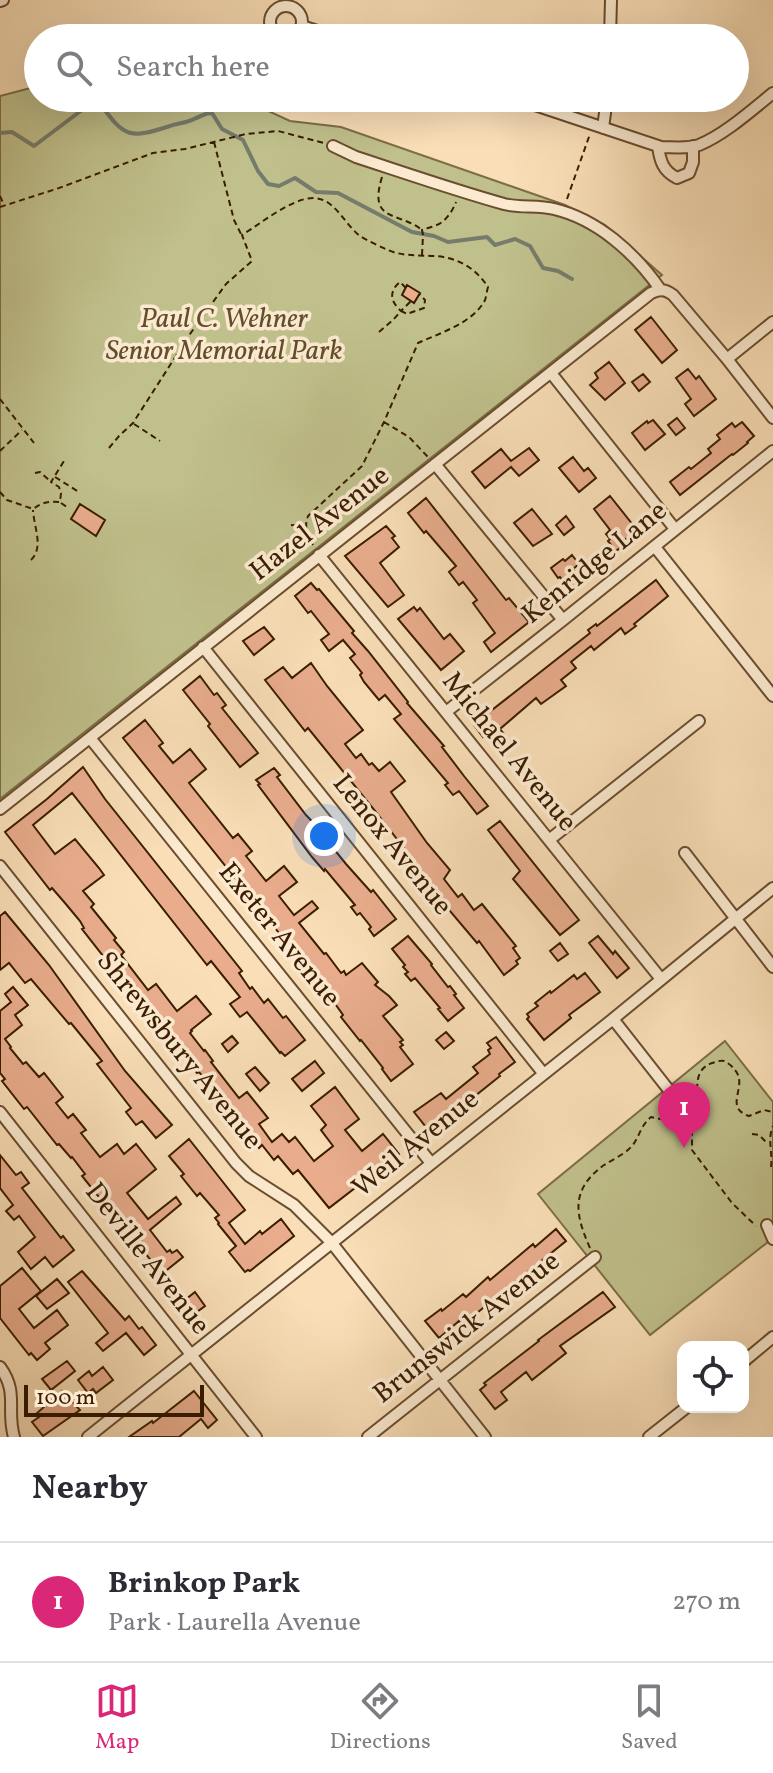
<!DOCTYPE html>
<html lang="en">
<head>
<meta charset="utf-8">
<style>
	body { margin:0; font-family:Vollkorn,serif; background:#f7f7f7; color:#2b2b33 }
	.controls { position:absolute; right:24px; bottom:24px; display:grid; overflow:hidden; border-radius:16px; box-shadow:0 8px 32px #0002 }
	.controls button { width:72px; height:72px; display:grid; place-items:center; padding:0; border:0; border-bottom:2px solid #e1e1e2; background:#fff; color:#2b2b33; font:40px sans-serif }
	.scale { position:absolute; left:24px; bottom:20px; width:180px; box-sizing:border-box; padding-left:8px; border:4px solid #3a1d01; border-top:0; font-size:22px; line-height:28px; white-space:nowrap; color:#3a1d01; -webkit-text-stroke:6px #fbead0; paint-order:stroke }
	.you { position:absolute; left:324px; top:836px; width:28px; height:28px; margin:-20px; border:6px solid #fff; border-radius:50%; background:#1a73e8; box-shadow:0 0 0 12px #1a73e833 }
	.badge { display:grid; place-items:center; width:52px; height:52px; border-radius:50%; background:#db2777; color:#fff; font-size:26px; font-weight:700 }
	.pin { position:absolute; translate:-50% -66px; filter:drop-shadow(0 2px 4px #0008) }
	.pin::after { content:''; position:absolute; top:42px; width:28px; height:24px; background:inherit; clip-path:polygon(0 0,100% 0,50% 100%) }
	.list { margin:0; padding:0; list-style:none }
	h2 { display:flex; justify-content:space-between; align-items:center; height:104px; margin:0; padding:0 32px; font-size:34px }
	h2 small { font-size:26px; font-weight:400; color:#7c7c81 }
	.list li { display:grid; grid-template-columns:52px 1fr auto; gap:24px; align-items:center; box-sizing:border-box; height:120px; padding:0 32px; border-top:2px solid #e1e1e2 }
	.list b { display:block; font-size:30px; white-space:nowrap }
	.list p { margin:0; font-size:26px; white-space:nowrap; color:#7c7c81 }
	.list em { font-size:26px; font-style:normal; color:#7c7c81 }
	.icon { flex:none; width:44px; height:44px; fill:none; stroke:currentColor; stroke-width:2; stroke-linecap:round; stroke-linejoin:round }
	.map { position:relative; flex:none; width:773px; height:1437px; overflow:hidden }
	.search { position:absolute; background:#fff; box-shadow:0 8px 32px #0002; left:24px; right:24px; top:24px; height:88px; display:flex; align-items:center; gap:20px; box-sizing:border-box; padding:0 28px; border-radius:44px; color:#7c7c81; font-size:30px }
	.sheet { height:224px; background:#fff }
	nav { display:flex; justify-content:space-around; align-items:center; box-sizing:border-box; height:112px; border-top:2px solid #e1e1e2; background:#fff; font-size:22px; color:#7c7c81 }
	nav a { display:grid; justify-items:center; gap:4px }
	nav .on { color:#db2777 }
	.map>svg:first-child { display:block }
	.green { fill:#c0c08c; stroke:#7d6e46; stroke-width:2 }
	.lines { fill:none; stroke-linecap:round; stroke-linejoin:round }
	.stream { stroke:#767c6c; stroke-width:4 }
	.building { fill:#e9ad8d; stroke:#3a1d01; stroke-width:2 }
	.minor-casing { stroke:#6a4d2e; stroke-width:14 }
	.path { stroke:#3a1d01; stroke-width:2; stroke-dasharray:6 4; stroke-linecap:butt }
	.minor { stroke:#fbead0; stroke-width:10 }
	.labels { text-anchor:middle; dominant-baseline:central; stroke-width:7; stroke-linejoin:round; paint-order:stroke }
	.park-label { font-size:28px; font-style:italic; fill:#624e2b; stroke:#fbead0 }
	.street-label { font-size:28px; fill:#3a1d01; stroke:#fbead0 }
</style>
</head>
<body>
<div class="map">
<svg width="773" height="1437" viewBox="0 0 773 1437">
	<rect width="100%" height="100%" fill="#f9deb7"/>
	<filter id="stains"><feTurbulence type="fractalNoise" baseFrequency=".0025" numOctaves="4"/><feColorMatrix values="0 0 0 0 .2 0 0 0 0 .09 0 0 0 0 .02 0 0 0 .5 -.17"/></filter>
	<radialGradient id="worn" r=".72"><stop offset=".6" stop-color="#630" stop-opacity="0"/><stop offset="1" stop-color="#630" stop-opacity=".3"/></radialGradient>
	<path class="green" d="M38 86V98H240L290 121 341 127 565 205 605 225 662 275 0 799V96Z
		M725 1041 773 1102V1238L650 1335 538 1194Z"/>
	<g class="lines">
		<path class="stream" d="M0 133 12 132 34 146 94 101 100 103C124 138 130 139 170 126 178 123 187 123 194 119 202 116 204 113 212 113L222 129 243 140 258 171 268 184 279 186 295 178 316 192 338 193 412 232 434 236 448 242 487 237 495 245 515 239 530 246 543 268 558 271 572 279"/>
	</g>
	<path class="building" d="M407 285 420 293 414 303 402 295Z
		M651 317 677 350 662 363 635 330Z
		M609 362 625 383 605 400 590 385 598 378 595 373Z
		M688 369 696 379 699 376 716 399 694 416 685 404 691 399 676 378Z
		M643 374 650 382 639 391 632 382Z
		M677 418 685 428 676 435 668 425Z
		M653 420 665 434 645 450 632 433 647 421 648 423Z
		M742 422 754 436 747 442 748 443 733 455 732 454 680 495 670 482 689 467 691 469 711 453 708 449 720 439 717 435 732 423 735 427Z
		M529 448 539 460 519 476 511 467 485 488 472 472 501 449 511 461Z
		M573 457 584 471 588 468 596 478 579 492 559 468Z
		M610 496 637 530 622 542 624 545 616 551 608 541 610 539 606 534 610 530 594 509Z
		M426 498 506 600 509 598 529 622 491 652 484 642 495 633 473 603 477 600 463 582 459 585 449 572 456 566 426 531 424 533 408 513Z
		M80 504 105 520 96 536 71 519Z
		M532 509 552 534 533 546 514 523Z
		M566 516 574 527 564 535 556 525Z
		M386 526 395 536 392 538 399 547 380 563 404 595 388 607 345 556Z
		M572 555 579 564 573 569 577 575 575 576 580 582 570 590 560 577 558 578 551 568 563 559 565 561Z
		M656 580 668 596 634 624 636 626 625 634 621 628 594 650 591 646 571 662 576 668 561 680 566 686 541 704 536 698 500 729 504 734 495 741 488 733 483 737 474 725 478 721 590 633 588 630 596 624 597 626Z
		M311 583 317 590 319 589 354 631 352 633 368 651 408 702 407 703 444 746 442 747 464 776 488 806 477 814 459 791 453 795 445 785 448 783 394 719 401 714 385 695 379 700 364 682 360 675 362 673 350 658 355 654 343 640 329 651 321 640 329 634 311 611 308 613 295 596Z
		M414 607 417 611 420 608 444 639 450 634 464 651 441 670 398 619Z
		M264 627 274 639 254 655 243 641Z
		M311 663 327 686 363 730 345 744 356 758 361 754 369 765 372 763 379 771 390 762 405 781 391 792 427 843 450 870 444 879 458 897 462 894 474 910 482 904 516 946 513 948 520 958 516 961 518 964 504 975 479 941 477 943 445 905 442 907 433 895 437 891 376 812 308 728 305 731 265 680 283 667 292 678Z
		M200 676 214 695 217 693 226 705 222 708 258 753 240 767 208 726 210 724 183 690Z
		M145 720 163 743 159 746 173 763 190 749 206 769 189 783 233 838 238 834 252 851 246 856 266 881 284 866 297 882 279 896 294 915 312 901 318 908 299 923 324 954 326 953 341 973 344 971 346 975 362 963 378 982 375 985 389 996 397 1005 383 1016 403 1040 400 1042 403 1045 400 1047 413 1064 391 1081 382 1069 383 1068 361 1040 360 1041 341 1017 343 1015 331 998 123 738Z
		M83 767 105 799 242 971 239 973 250 989 252 987 264 1003 268 999 283 1018 286 1016 305 1040 285 1056 281 1052 280 1053 247 1012 240 1017 230 1004 240 997 211 961 207 965 72 793 33 825 55 854 75 839 99 868 104 875 83 891 94 904 91 907 116 938 114 940 124 952 121 955 148 990 156 984 177 1011 196 996 211 1014 191 1030 192 1031 190 1033 204 1051 205 1050 213 1061 211 1062 239 1098 247 1092 268 1118 259 1124 272 1142 282 1134 289 1142 295 1137 314 1161 333 1146 321 1130 326 1125 311 1106 335 1087 359 1119 345 1130 362 1151 383 1134 399 1154 329 1208 298 1170 293 1174 278 1156 274 1160 262 1145 259 1148 199 1072 197 1073 189 1063 191 1061 164 1027 162 1028 122 980 82 929 84 928 80 921 65 903 52 888 50 890 5 832 47 799Z
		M274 768 280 775 277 777 306 815 324 834 330 842 329 843 346 864 371 892 373 890 396 919 374 936 369 929 371 927 360 913 357 915 351 907 355 905 325 869 324 871 312 857 258 785 260 784 256 780Z
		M500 821 579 920 560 935 513 879 520 871 488 830Z
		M5 912 49 965 125 1071 172 1125 156 1138 142 1121 136 1125 126 1112 131 1108 97 1064 102 1061 71 1023 69 1024 31 979 25 983 9 963 0 970V916Z
		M408 936 432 964 431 965 448 987 450 986 456 994 454 995 464 1008 448 1021 438 1009 440 1008 415 978 411 981 405 974 408 972 403 967 405 965 392 949Z
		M598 936 613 954 615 951 629 968 617 978 589 943Z
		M560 943 568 954 558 961 550 951Z
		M585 973 600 992 569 1015 571 1018 544 1040 527 1019 529 1017 527 1014 538 1006 535 1003 550 991 551 993 574 975 577 979Z
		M13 987 28 1005 15 1015 22 1025 5 1039 11 1047 10 1048 23 1064 26 1062 39 1077 44 1073 63 1097 56 1103 68 1118 73 1114 86 1130 81 1133 100 1157 117 1144 124 1154 136 1144 156 1169 127 1193 148 1219 176 1197 181 1204 150 1230 167 1252 170 1250 172 1253 177 1250 183 1257 162 1274 140 1247 144 1244 130 1228 127 1230 124 1226 123 1227 82 1176 85 1174 72 1157 71 1158 59 1144 57 1145 27 1107 24 1109 2 1081 5 1079 0 1073V1011L11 1002 5 994Z
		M446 1032 454 1041 444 1049 436 1040Z
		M232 1036 238 1043 228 1052 222 1044Z
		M496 1037 515 1062 499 1074 500 1076 430 1132 414 1112 441 1093 446 1099 478 1073 473 1067 490 1054 488 1050 491 1048 487 1043Z
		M315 1061 324 1073 302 1091 292 1079Z
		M255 1067 269 1083 260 1091 246 1074Z
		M189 1139 245 1210 229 1223 245 1244 260 1231 262 1234 281 1219 294 1236 250 1271 248 1270 245 1272 229 1252 236 1246 218 1224 219 1223 215 1218 219 1215 200 1193 197 1196 181 1176 184 1174 169 1156Z
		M0 1155 16 1175 21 1172 29 1183 22 1188 61 1238 63 1236 74 1250 53 1267 45 1257 31 1269 18 1252 35 1237 19 1216 14 1220 6 1211 13 1205 0 1188Z
		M556 1229 566 1241 462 1325 459 1321 439 1338 425 1321 441 1309 442 1311 463 1294 466 1297 488 1277 490 1280 533 1244 535 1247Z
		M22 1268 41 1291 19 1309 34 1328 57 1310 68 1325 45 1343 50 1349 37 1360 31 1353 29 1355 0 1318V1286Z
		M82 1271 125 1320 129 1316 139 1329 142 1327 156 1345 144 1355 126 1333 103 1351 96 1343 108 1333 68 1282Z
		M57 1279 69 1293 47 1309 36 1296Z
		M195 1292 205 1306 190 1317 180 1304Z
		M603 1292 615 1307 560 1346 566 1353 532 1380 526 1372 501 1392 507 1400 495 1409 480 1390 486 1385 484 1383 539 1341 538 1340Z
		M67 1361 75 1371 51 1390 42 1379Z
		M103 1367 113 1380 96 1393 93 1389 88 1393 78 1380 89 1371 92 1376Z
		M62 1391 80 1410 43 1436 32 1422 39 1417 36 1414Z
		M194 1391 217 1420 208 1428 201 1419 179 1437H129L152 1421 153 1423Z"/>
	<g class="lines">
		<defs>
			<path id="minor" d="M0 1 3 0
				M270 22a16 16 0 1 1 32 0a16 16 0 1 1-32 0Z
				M302 26 338 38
				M610 38 611 0
				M514 98 661 147C673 147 688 149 699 145 724 135 752 110 773 93
				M603 128 607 98
				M333 146 356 157C405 173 454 190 504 204 520 208 538 205 554 209 597 219 635 253 660 289
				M658 146C660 161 663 171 677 178L689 173 693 162V146
				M727 359 773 322
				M551 373 675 529
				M435 464 563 620
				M655 547 773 696
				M319 555 661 979
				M203 647 543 1073
				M446 712 563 620 773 451
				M90 738 431 1163
				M0 809 651 293C660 289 665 289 673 295L727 359 773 418
				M549 840 699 721
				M685 853 773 967
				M0 866 236 1163 249 1176 294 1205 331 1242 485 1437
				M613 1019 668 1089
				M0 1112 256 1437
				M767 1225 773 1239
				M743 1362 773 1337
				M0 1367C19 1393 6 1410 14 1437
				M88 1437 613 1019 773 888
				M368 1437 595 1257
				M649 1437 687 1407"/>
		</defs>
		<use href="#minor" class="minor-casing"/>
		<path class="path" d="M214 142 234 220 241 234
			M382 177C368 223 398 211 422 230
			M0 196 4 205
			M567 199 590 134
			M0 207 59 188 153 153 185 149 246 134 278 131 324 143
			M422 255 423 235 422 230C426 228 430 228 434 226 445 223 452 212 456 202
			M406 288 400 282C388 292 391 302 401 311L411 301
			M379 332 393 320 401 311 407 314 424 308 425 300 419 294
			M0 399 34 443
			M384 422 409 437 428 457
			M134 424 160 441
			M109 448 119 436 133 423 190 334 226 284 252 261 242 235C260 224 292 198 313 198 335 198 344 224 360 236 368 241 379 246 388 250 401 256 416 255 431 256 455 256 475 267 488 287 487 290 486 298 485 300 473 323 440 333 418 343L384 422 362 466 308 516C304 527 307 535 313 545
			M0 451 22 430
			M35 473 40 472 50 481
			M55 477 79 492
			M0 492 7 500 33 509C43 502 48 501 60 502L61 493 59 487 51 482 64 461
			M61 503 67 507
			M291 525 304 526
			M31 560C44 547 34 528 33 510
			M670 1101 661 1119C669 1124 676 1125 685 1120 709 1108 684 1073 712 1063 716 1062 720 1060 724 1061 728 1063 732 1066 734 1069 750 1085 722 1107 749 1116L764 1110 773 1112
			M688 1120 692 1134V1150L732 1203 756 1226
			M752 1134 759 1135 768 1144
			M771 1167C773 1152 767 1140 773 1126
			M590 1248C575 1214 570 1190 604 1165 612 1160 623 1155 630 1148 639 1140 639 1127 651 1117L660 1119"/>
		<use href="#minor" class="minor"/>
	</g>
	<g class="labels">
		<g class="park-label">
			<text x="224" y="319">Paul C. Wehner<tspan x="224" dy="32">Senior Memorial Park</tspan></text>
		</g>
		<g class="street-label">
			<text transform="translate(320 524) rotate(-38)">Hazel Avenue</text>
			<text transform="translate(595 563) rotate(-39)">Kenridge Lane</text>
			<text transform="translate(509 752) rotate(51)">Michael Avenue</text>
			<text transform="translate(392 845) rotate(51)">Lenox Avenue</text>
			<text transform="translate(279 935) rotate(51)">Exeter Avenue</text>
			<text transform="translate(179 1051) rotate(51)">Shrewsbury Avenue</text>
			<text transform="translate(416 1144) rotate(-39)">Weil Avenue</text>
			<text transform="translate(147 1259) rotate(52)">Deville Avenue</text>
			<text transform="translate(467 1328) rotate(-38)">Brunswick Avenue</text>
		</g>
	</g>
	<rect width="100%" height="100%" filter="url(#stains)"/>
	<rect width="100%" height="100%" fill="url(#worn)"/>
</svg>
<div class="controls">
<button><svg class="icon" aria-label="locate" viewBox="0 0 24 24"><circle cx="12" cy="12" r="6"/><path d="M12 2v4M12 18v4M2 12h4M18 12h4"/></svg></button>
</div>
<div class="scale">100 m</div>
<div class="you"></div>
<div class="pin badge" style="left:684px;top:1148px">1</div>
<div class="search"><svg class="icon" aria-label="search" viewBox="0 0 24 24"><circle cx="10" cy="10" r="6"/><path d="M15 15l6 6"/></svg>Search here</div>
</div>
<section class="sheet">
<h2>Nearby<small></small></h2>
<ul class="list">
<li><span class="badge">1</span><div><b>Brinkop Park</b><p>Park · Laurella Avenue</p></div><em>270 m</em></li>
</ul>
</section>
<nav>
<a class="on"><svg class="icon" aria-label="map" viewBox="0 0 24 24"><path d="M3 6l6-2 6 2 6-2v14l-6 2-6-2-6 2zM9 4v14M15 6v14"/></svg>Map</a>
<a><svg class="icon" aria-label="directions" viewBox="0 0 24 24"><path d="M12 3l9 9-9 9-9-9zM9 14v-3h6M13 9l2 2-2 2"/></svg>Directions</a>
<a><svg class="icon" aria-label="saved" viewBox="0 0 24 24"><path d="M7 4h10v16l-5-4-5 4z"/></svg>Saved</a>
</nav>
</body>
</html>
